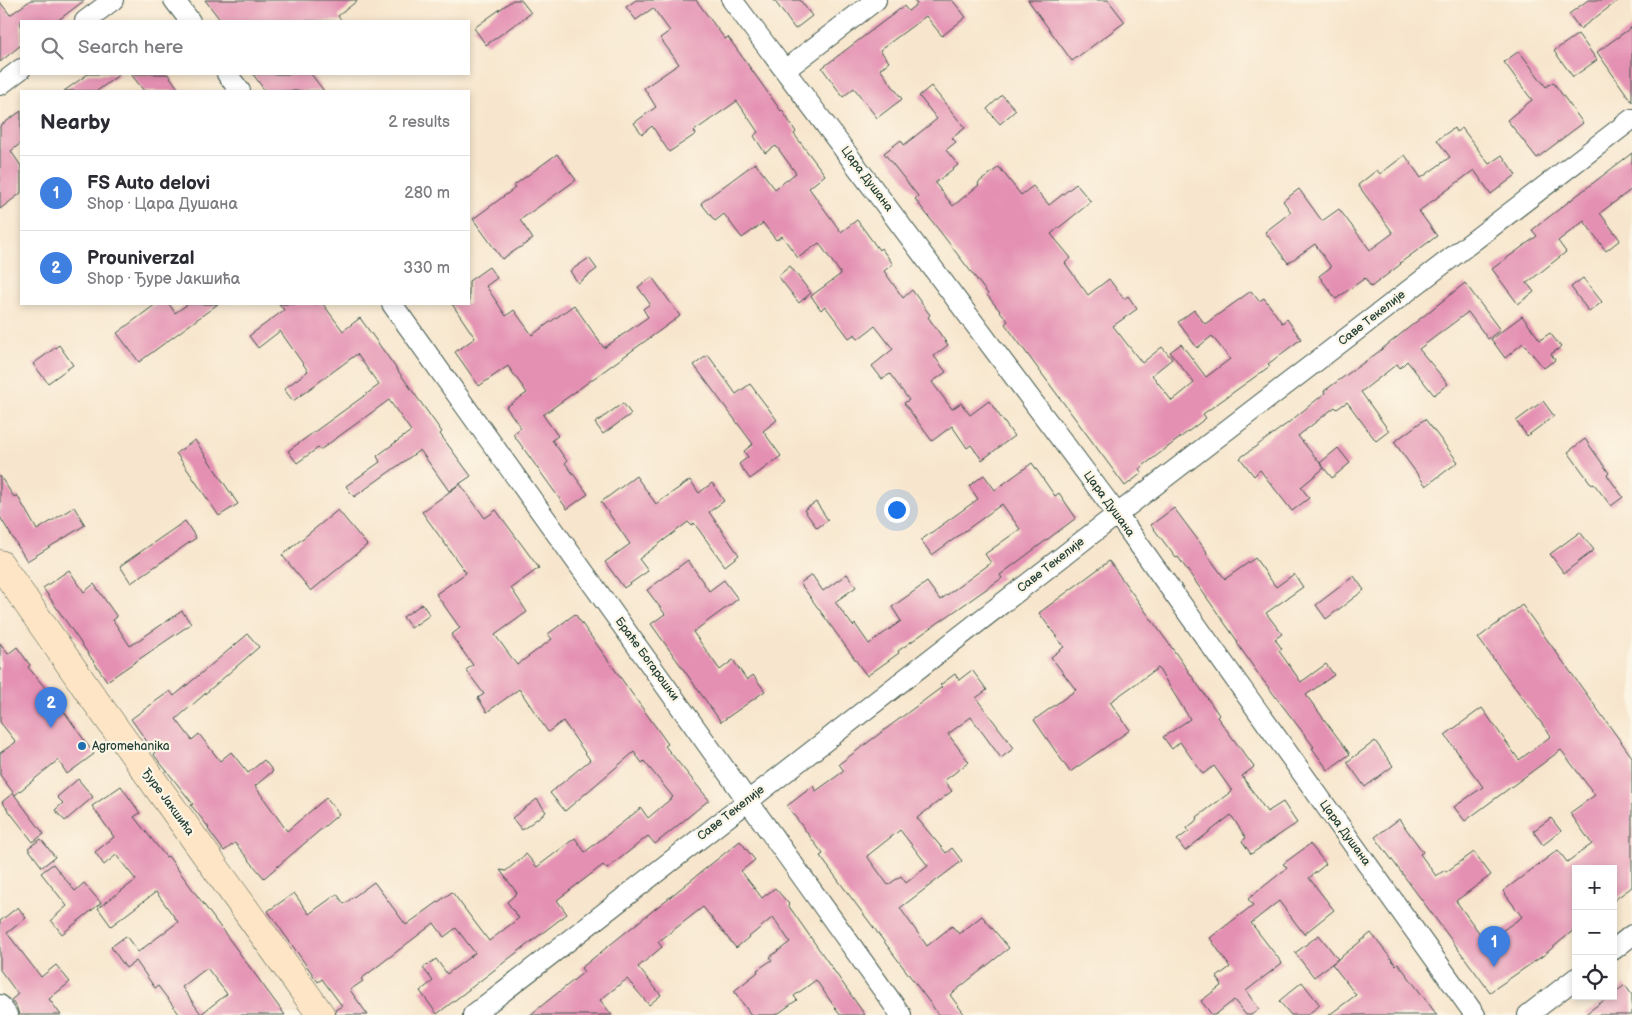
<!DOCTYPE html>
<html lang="en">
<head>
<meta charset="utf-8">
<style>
	body { margin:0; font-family:"Balsamiq Sans",sans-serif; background:#f7f7f7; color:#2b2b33 }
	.controls { position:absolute; right:15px; bottom:15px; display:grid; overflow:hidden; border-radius:0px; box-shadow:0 2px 8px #0003 }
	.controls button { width:45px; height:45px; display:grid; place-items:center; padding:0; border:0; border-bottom:1px solid #e1e1e2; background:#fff; color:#2b2b33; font:25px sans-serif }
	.you { position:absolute; left:896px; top:509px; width:18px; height:18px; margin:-12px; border:4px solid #fff; border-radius:50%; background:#1a73e8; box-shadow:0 0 0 8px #1a73e833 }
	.badge { display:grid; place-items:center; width:32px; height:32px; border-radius:50%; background:#1f6fb2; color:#fff; font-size:16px; font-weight:700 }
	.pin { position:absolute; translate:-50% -41px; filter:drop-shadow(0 1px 2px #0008) }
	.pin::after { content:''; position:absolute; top:26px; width:18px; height:15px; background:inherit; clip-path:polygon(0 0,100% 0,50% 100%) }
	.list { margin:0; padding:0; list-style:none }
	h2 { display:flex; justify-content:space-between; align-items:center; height:65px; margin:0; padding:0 20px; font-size:21px }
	h2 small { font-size:16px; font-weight:400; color:#7c7c81 }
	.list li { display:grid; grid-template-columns:32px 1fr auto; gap:15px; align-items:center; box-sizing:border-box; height:75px; padding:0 20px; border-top:1px solid #e1e1e2 }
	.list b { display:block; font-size:19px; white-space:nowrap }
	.list p { margin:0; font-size:16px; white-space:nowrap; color:#7c7c81 }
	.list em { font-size:16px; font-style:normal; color:#7c7c81 }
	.icon { flex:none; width:28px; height:28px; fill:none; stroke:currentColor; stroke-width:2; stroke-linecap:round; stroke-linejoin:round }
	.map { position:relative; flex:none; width:1632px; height:1015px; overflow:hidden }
	.search { position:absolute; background:#fff; box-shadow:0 2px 8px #0003; left:20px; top:20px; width:450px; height:55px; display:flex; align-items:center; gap:12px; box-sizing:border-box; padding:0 18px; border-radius:0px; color:#7c7c81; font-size:19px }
	.panel { position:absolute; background:#fff; box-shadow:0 2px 8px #0003; left:20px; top:90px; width:450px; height:215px; border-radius:0px }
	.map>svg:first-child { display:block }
	.building { fill:#e490b2; fill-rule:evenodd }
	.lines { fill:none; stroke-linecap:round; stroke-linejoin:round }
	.street-casing { stroke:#3f564b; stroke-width:22 }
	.secondary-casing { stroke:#3f564b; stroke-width:29 }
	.street { stroke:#fff; stroke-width:20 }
	.secondary { stroke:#fee5c5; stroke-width:28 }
	.poi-dot { fill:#1f6fb2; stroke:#fcf5e5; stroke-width:2 }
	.labels { text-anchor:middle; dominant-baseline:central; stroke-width:4.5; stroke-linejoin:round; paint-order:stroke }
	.street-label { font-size:12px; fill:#1f3d34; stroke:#fcf5e5 }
	.poi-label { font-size:12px; fill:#1f3d34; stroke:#fcf5e5; text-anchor:start }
</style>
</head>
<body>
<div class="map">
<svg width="1632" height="1015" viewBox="0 0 1632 1015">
	<rect width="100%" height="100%" fill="#fcf5e5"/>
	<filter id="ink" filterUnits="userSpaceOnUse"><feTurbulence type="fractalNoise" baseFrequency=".02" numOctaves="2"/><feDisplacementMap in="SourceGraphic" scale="10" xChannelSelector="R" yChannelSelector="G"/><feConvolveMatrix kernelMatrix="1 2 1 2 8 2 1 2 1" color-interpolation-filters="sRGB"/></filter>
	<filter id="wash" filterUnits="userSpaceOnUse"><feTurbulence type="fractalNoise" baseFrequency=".0096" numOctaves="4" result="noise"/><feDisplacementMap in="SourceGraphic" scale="20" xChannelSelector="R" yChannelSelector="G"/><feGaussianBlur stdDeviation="1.12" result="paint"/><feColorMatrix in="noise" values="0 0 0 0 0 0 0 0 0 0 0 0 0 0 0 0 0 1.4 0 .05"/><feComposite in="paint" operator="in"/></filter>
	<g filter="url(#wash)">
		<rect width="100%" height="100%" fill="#f7e6cd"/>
		<g id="blocks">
			<path class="building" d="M31 0H85L57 21H21V45L0 62V2L10 15Z
				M205 0H358L338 16 342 21H221Z
				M513 0H521L531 13 486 45 474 28Z
				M636 0H696L725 39 728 37 781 111 782 110 796 132 794 134 825 175 809 188 841 232 857 220 879 250 881 248 893 264 884 271 903 298 912 290 930 315 928 317 948 345 934 356 946 372 932 382 952 409 961 403 970 415 989 401 1014 436 982 460 971 445 967 448 952 426 932 441 904 403 909 400 890 374 882 379 872 366 893 349 875 326 858 339 855 334 849 338 825 306 821 310 811 296 841 274 819 243 798 258 782 236 776 240 763 223 742 238 724 214 715 221 701 203 755 163 775 189 796 173 776 146 765 153 754 136 758 132 737 101 694 131 696 134 669 152 652 126 642 134 634 123 656 107 644 88 679 64 660 38 670 31 653 8 636 20 626 7Z
				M774 0H800L812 16 795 29Z
				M914 0H952L966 17 942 36 926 16 880 50 889 62 880 69 902 99 877 118 854 88 843 97 822 68 904 6 908 11 917 4Z
				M1028 0H1108L1125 22 1072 61Z
				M1588 0H1619L1580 29 1569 14Z
				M1632 27V102L1597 52Z
				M1578 34 1597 60 1573 77 1554 51Z
				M1519 51 1546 87 1553 82 1583 123 1537 158 1507 120 1532 100 1504 62Z
				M88 74H120L97 91H64Z
				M131 74H168L180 91H144Z
				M253 74H311L324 91H265Z
				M931 86 965 128 952 138 956 142 946 150 958 165 935 183 953 206 979 185 978 183 999 167 1021 195 1033 186 1049 205 1076 184 1091 202 1051 234 1071 258 1065 263 1088 295 1109 279 1124 299 1128 296 1137 309 1113 326 1142 363 1162 347 1172 359 1152 375 1172 401 1194 383 1170 352 1181 344 1206 377 1230 359 1212 336 1197 348 1178 322 1194 310 1205 324 1251 291 1259 301 1264 298 1282 323 1287 319 1301 339 1268 364 1270 366 1203 414 1206 418 1139 469 1142 473 1125 486 1005 324 1008 321 987 295 988 294 915 199 918 196 884 153 901 140 904 145 937 119 919 96Z
				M1002 95 1016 110 1000 124 987 109Z
				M21 111V143L11 151 21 166V193L0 209V126Z
				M1454 128 1456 132 1462 128 1489 164 1502 155 1516 175 1491 194 1474 170 1419 211 1437 236 1400 263 1401 264 1371 287 1365 278 1336 299 1319 276 1331 267 1315 244 1288 263 1265 232 1291 212 1283 201 1299 189 1322 221 1339 209 1370 250 1393 233 1358 185 1377 170 1380 174 1405 155 1421 178 1450 157 1437 140Z
				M1632 153V189L1600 213 1620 240 1606 251 1584 221 1558 241 1566 252 1527 283 1534 292 1518 304 1492 269 1537 236 1532 230Z
				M557 154 576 180 520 220 533 239 502 259 473 219 515 188 513 186Z
				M589 258 597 269 578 283 570 271Z
				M790 266 811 293 799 303 778 276Z
				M489 267 497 278 486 286 506 316 514 310 532 335 574 305 604 348 648 317 643 309 650 304 638 287 652 277 680 316 543 415 558 436 552 440 567 461 565 463 588 494 567 509 513 434 521 428 506 407 527 393 508 366 479 386 455 352 475 338 452 304H469V281Z
				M1583 278 1602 302 1589 312 1571 287Z
				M1465 283 1500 330 1488 339 1468 312 1419 349 1448 384 1434 395 1407 361 1400 368 1397 364 1361 392 1389 431 1376 441 1347 402 1337 409 1335 407 1298 436 1324 468 1301 487 1309 498 1292 511 1260 470 1254 476 1240 458 1288 423 1325 393 1324 391 1377 353Z
				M156 304H169L175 313 188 304H218L139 362 117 333Z
				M279 304H323L343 331 360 318 442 432 440 434 471 476 449 491 420 450 354 497 346 486 380 462 377 456 411 431 389 400 320 450 318 448 297 463 288 451 379 385 357 354 293 401 284 389 308 371 280 331 258 348 249 336 284 310Z
				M1522 316 1540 340 1550 333 1561 347 1551 354 1555 360 1544 368 1523 343 1505 358 1491 339Z
				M59 345 73 365 48 383 33 364Z
				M708 355 736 394 750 384 777 420 763 431 781 456 750 479 739 464 748 457 744 451 753 444 694 365Z
				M1543 401 1554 416 1527 436 1516 421Z
				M623 403 631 414 603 434 595 423Z
				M1425 419 1458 462 1426 486 1394 442Z
				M1585 439 1609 473 1607 475 1623 497 1611 506 1594 484 1592 485 1568 452Z
				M195 440 238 504 219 516 176 453Z
				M1338 448 1350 463 1332 478 1320 463Z
				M1032 463 1055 496 1059 493 1076 518 1000 575 1002 578 898 651 899 653 867 676 800 583 812 575 823 591 847 574 856 587 835 602 853 626 855 624 869 644 901 621 892 607 927 582 940 600 991 563 985 554 1020 529 1002 504 932 555 921 540 978 499 969 486 984 475 995 490Z
				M0 476 14 497 17 495 37 530 74 507 85 525 27 561 0 517Z
				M636 476 656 504 690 480 699 493 712 483 724 501 709 512 739 555 725 566 694 523 691 525 688 522 639 559 648 571 624 588 605 562 630 544 601 502Z
				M460 484 485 518 496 510 539 568 511 588 527 612 495 635 517 665 552 639 548 634 575 614 668 744 665 746 709 800 655 844 648 836 607 869 603 865 557 900 567 914 437 1014 420 991 433 981 423 968 436 959 447 974 475 953 456 928 444 937 434 923 361 979 363 981 350 990 368 1015H336L335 1010 342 1006 322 979 318 982 268 911 294 893 309 914 337 894 344 904 374 882 406 925 452 892 489 941 519 918 507 902 517 893 500 870 506 871 526 854 537 867 575 838 585 852 641 808 648 818 673 797 644 761 642 763 634 752 565 811 550 793 590 760 563 721 548 732 519 689 487 712 478 698 484 694 466 670 473 665 451 635 460 628 436 594 466 573 422 512Z
				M816 502 828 520 817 528 804 510Z
				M1174 508 1207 552 1206 553 1225 579 1255 558 1276 587 1294 574 1303 587 1266 613 1282 634 1275 639 1282 649 1279 651 1301 682 1326 664 1334 675 1306 695 1350 754 1328 770 1312 748 1314 747 1259 675 1237 643 1238 642 1178 557 1176 558 1151 525Z
				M338 510 367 545 311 591 282 555Z
				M185 521 196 538 131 583 120 566Z
				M1580 532 1594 550 1564 573 1550 554Z
				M688 560 709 591 724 580 738 599 693 632 720 670 733 660 747 680 753 675 765 691 721 722 651 624 665 614 647 590Z
				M1109 561 1177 655 1219 715 1217 717 1254 767 1242 776 1267 812 1283 802 1297 823 1251 854 1242 841 1246 838 1231 815 1185 851 1177 840 1189 831 1187 828 1198 819 1197 817 1232 791 1214 766 1203 774 1180 742 1172 749 1163 737 1190 719 1158 668 1110 702 1130 730 1070 772 1034 720 1076 690 1051 657 1064 647 1039 613Z
				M69 570 84 592 94 584 117 617 113 620 130 646 182 611 191 624 107 681 43 588Z
				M1354 576 1364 590 1326 619 1316 605Z
				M422 604 430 615 411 628 403 617Z
				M1522 605 1632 757V887L1613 901V869H1576V928L1544 955 1490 992 1375 837 1399 819 1423 852 1420 854 1436 876 1445 870 1446 872 1474 852 1491 875 1456 901 1486 942 1522 917 1503 891 1558 850 1567 862 1592 844 1570 813 1595 795 1561 750 1465 821 1454 807 1483 787 1445 735 1482 708 1519 760 1551 736 1478 638Z
				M248 634 259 647 176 719 192 740 199 734 220 761 231 752 248 773 264 760 273 771 255 786 287 831 326 798 339 814 264 878 235 843 224 851 208 829 209 828 191 805 193 804 154 755 155 753 131 719 170 691 174 696Z
				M0 643 8 654 17 647 30 665 28 667 55 700H56L94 754 67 774 58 760 15 795 0 775V753L16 742 0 722Z
				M972 670 987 690 976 698 1014 748 1001 758 971 717 948 734 969 762 944 781 952 791 917 818 946 853 952 848 962 861 900 908 927 946 952 926 959 934 982 916 1009 948 950 995 965 1015H939L820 856 823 854 787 806 813 786 816 791 844 771 839 764 942 687 940 685 955 674 959 680ZM900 830 928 866 906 883 901 876 888 885 867 856Z
				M1375 741 1393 766 1365 787 1347 762Z
				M78 779 93 797 65 821 55 810 63 803 57 797Z
				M121 786 140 813 134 817 166 857 168 856 285 1015H180L158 986 155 988 136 961 126 968 111 947 126 936 138 952 178 922 156 892 111 926 98 908 136 880 116 855 104 865 95 852 114 837 92 806ZM207 968 227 994 201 1014 182 987Z
				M13 793 44 834 33 842 2 802Z
				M537 799 546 812 522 830 512 818Z
				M1551 818 1561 831 1543 845 1533 831Z
				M41 839 55 857 42 867 28 848Z
				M740 841 755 860 741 871 762 898 775 888 789 904 788 905 865 1015H840L816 980 794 996 797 1000 776 1015H751L734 991 758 972 757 970 772 960 770 957 790 942 773 917 736 948 703 907 658 942 662 947 638 967 661 995 649 1005 627 979 600 1000 612 1015H530L584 972 581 968Z
				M1310 844 1326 864 1309 878 1334 910 1304 934 1279 901 1251 923 1282 963 1246 991 1259 1009 1251 1015H1246L1234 1000 1215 1015H1212L1201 1001 1222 985 1217 977 1230 967 1210 938 1253 905 1248 899 1287 868 1283 864Z
				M53 864 75 891 84 883 101 903 62 934 51 920 67 906 41 873Z
				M18 907 26 918 7 933 41 977 56 965 70 982 49 999 61 1015H19L17 1008 11 1000 18 994 0 970V921Z
				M1371 933 1396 965 1398 963 1437 1015H1329L1356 995 1332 964Z
				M1319 935 1338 959 1314 977 1295 953Z
				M1302 982 1320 1005 1307 1015H1291L1279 1001Z
				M1625 985 1632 995V1015H1584L1610 996H1613V994Z"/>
		</g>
	</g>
	<g filter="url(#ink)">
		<use href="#blocks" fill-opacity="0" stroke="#3f564b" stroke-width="1"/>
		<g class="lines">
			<defs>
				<path id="street" d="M174 0 190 21
					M732 0 1117 514 1475 1015
					M85 21 113 0
					M785 70 876 0
					M227 74 240 91
					M0 85 21 69
					M392 304 901 1015
					M1613 950 1632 935
					M0 1005 7 1015
					M473 1015 1094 532 1632 119
					M1528 1015 1576 978"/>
				<path id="secondary" d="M0 564 87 689 321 1015"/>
			</defs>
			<use href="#street" class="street-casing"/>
			<use href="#secondary" class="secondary-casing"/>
			<use href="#street" class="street"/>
			<use href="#secondary" class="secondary"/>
		</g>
	</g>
	<circle class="poi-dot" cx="82" cy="746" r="5"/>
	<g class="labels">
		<g class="street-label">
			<text transform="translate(867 179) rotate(53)">Цара Душана</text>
			<text transform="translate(1372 318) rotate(-38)">Саве Текелије</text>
			<text transform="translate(1109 504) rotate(54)">Цара Душана</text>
			<text transform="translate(1051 565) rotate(-38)">Саве Текелије</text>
			<text transform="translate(647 659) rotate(54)">Браће Богарошки</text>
			<text transform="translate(168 802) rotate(54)">Ђуре Јакшића</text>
			<text transform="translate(731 813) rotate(-38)">Саве Текелије</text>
			<text transform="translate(1345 833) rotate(54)">Цара Душана</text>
		</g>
		<g class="poi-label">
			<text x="92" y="746">Agromehanika</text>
		</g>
	</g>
</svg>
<div class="controls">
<button>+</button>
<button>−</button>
<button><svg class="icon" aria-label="locate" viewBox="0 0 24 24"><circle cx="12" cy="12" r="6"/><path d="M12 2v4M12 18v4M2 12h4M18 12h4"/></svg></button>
</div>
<div class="you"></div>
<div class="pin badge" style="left:1494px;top:967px;background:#3f7fe0">1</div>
<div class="pin badge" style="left:51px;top:728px;background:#3f7fe0">2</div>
<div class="search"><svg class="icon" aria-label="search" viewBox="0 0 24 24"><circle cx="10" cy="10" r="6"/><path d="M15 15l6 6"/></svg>Search here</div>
<section class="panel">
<h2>Nearby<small>2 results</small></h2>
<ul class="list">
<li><span class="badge" style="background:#3f7fe0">1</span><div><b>FS Auto delovi</b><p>Shop · Цара Душана</p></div><em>280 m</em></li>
<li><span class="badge" style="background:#3f7fe0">2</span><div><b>Prouniverzal</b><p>Shop · Ђуре Јакшића</p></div><em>330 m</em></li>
</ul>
</section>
</div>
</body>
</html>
